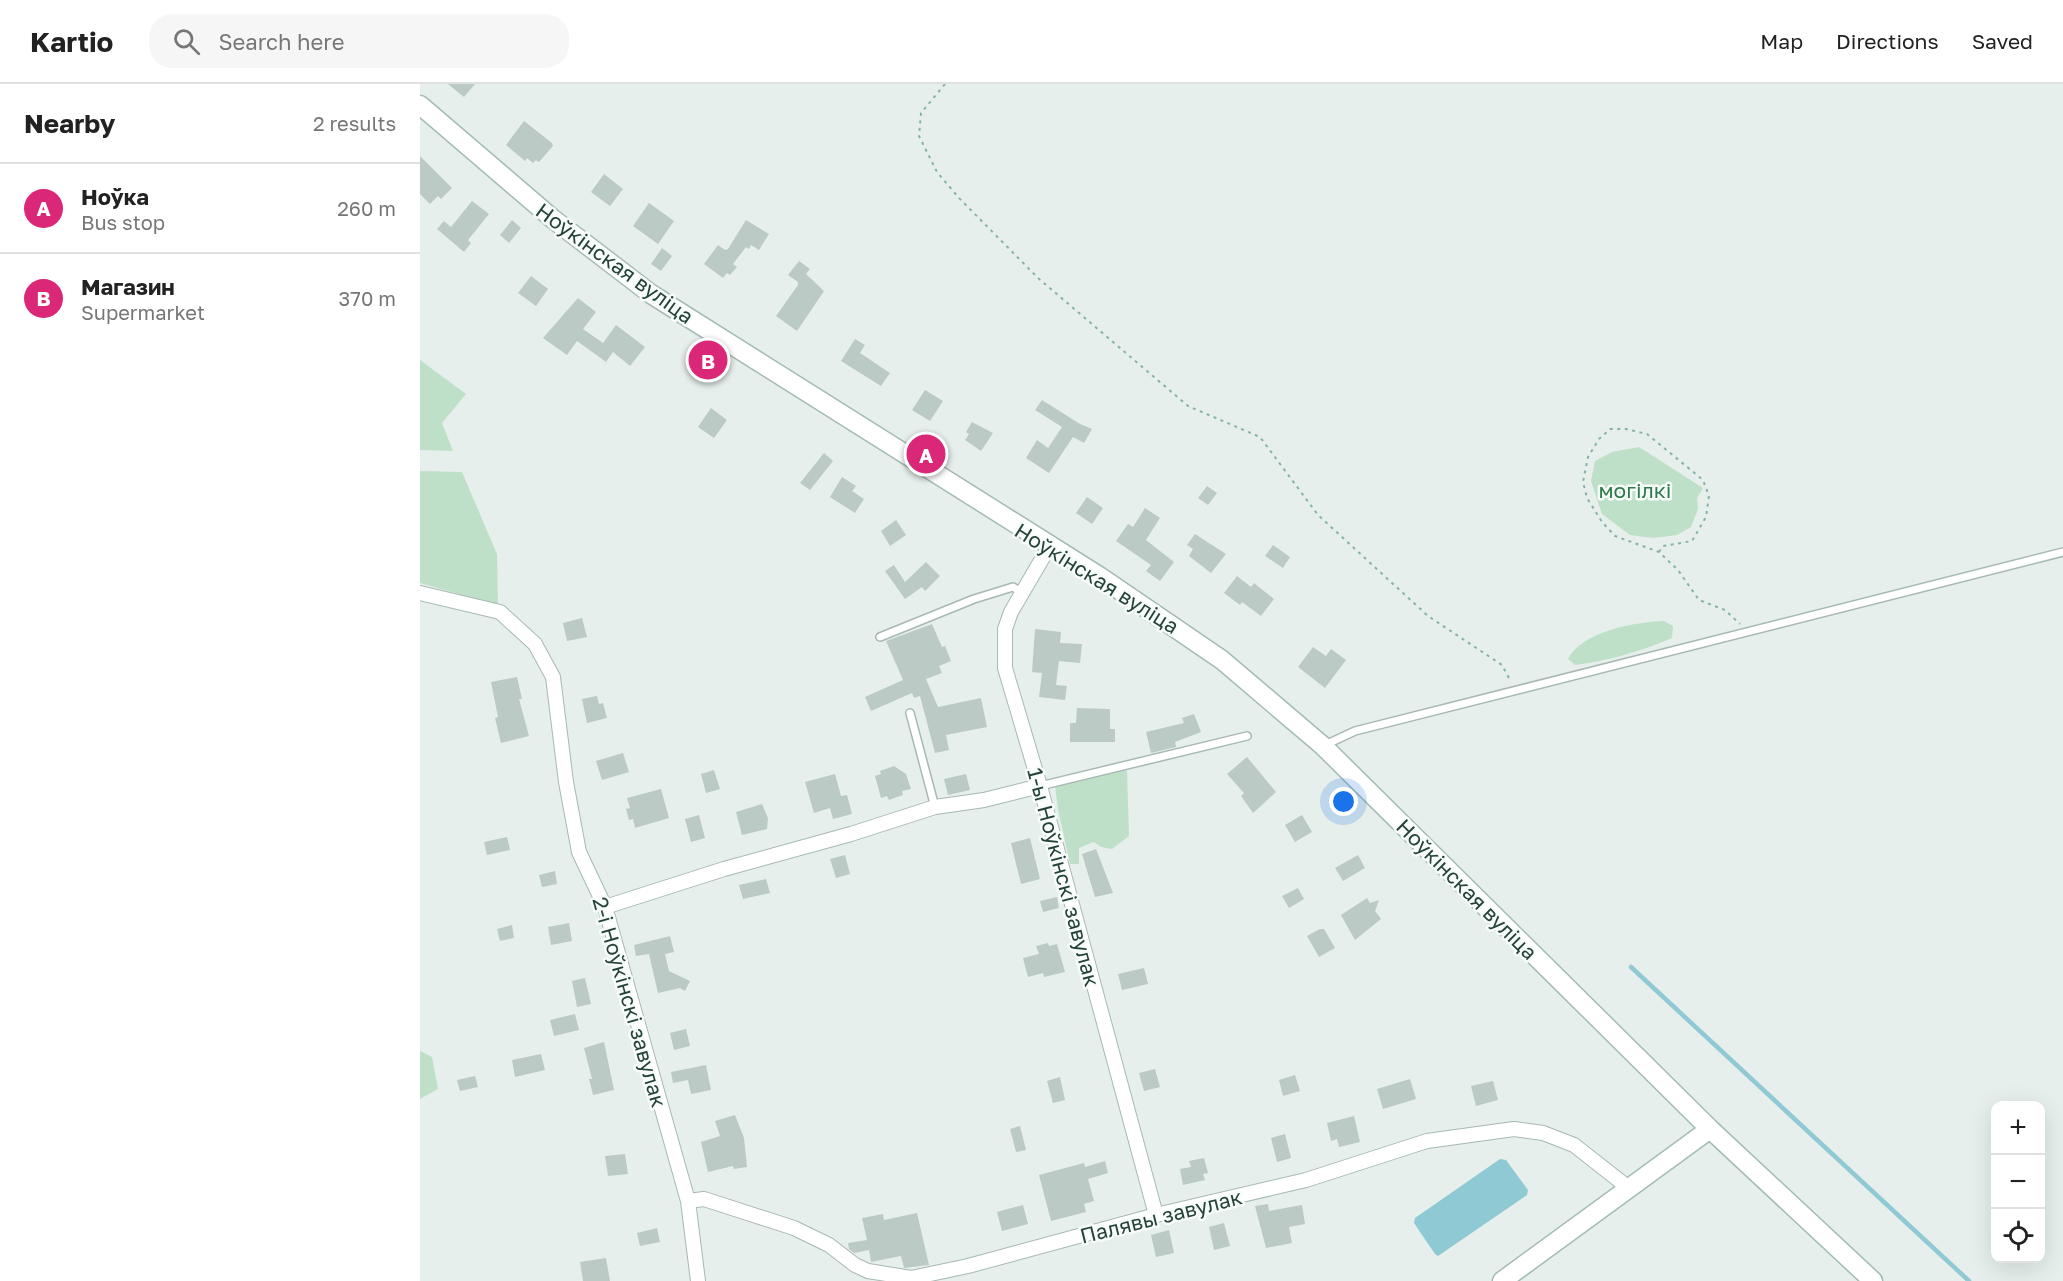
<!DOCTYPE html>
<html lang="en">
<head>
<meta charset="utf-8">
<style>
	body { margin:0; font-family:"Golos Text",sans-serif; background:#f6f6f6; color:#222 }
	.controls { position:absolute; right:18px; bottom:18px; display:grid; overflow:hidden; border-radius:12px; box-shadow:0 6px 24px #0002 }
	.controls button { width:54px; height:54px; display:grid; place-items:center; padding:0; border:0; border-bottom:2px solid #e0e0e0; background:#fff; color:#222; font:30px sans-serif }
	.you { position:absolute; left:924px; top:718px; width:21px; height:21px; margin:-15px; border:4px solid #fff; border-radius:50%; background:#1a73e8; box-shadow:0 0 0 9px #1a73e833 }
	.badge { display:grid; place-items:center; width:39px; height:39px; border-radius:50%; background:#db2777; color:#fff; font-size:20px; font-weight:700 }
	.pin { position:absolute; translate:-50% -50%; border:3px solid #fff; box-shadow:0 2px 6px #0006 }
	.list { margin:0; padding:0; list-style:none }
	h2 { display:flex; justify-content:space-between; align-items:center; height:78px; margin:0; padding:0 24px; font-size:26px }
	h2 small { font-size:20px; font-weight:400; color:#767676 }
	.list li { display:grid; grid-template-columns:39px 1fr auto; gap:18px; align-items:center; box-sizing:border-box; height:90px; padding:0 24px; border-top:2px solid #e0e0e0 }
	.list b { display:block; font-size:22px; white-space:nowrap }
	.list p { margin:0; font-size:20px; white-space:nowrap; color:#767676 }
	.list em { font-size:20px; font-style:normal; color:#767676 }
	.icon { flex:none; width:33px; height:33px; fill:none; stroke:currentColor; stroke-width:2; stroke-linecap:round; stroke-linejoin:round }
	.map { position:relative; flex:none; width:1643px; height:1197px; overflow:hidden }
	header { display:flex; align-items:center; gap:36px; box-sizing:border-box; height:84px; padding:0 30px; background:#fff; border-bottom:2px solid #e0e0e0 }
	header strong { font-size:28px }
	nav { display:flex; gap:33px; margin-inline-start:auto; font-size:21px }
	.search { width:420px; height:54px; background:#f6f6f6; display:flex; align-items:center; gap:15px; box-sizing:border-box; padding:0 21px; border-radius:24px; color:#767676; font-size:22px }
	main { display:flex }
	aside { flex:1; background:#fff }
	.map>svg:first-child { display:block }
	.green { fill:#bfe0c8 }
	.water { fill:#8ec9d4 }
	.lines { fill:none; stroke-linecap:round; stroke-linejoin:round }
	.stream { stroke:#8ec9d4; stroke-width:4.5 }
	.building { fill:#bbcac4 }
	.lane-casing { stroke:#a8b8b2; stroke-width:10 }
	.street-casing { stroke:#a8b8b2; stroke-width:16 }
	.secondary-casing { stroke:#a4bbb3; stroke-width:21 }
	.path { stroke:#86b3a5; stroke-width:2; stroke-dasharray:3 4.5; stroke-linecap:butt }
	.lane { stroke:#fff; stroke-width:7 }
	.street { stroke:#fff; stroke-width:14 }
	.secondary { stroke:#fff; stroke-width:18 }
	.labels { text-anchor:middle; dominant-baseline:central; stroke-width:5; stroke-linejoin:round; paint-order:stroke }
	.street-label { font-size:21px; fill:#24423a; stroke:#f7fbf9 }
	.park-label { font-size:21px; fill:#2d7a4b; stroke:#f7fbf9 }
</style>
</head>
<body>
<header>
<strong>Kartio</strong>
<div class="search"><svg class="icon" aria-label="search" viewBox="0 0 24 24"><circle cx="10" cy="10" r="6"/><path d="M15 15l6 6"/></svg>Search here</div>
<nav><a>Map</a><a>Directions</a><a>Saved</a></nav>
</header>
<main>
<aside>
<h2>Nearby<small>2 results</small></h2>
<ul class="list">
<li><span class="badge">A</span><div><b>Ноўка</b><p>Bus stop</p></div><em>260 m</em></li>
<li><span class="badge">B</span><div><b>Магазин</b><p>Supermarket</p></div><em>370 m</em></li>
</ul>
</aside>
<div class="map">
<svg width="1643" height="1197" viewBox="0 0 1643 1197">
	<rect width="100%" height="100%" fill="#e6efeb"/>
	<path class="green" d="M0 276 46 310 22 339 33 367 0 366Z
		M1219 363 1283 404 1277 414 1278 425 1271 443 1257 451 1233 454 1210 451 1182 430 1171 397 1175 377 1192 368Z
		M0 387 42 388 77 470 78 521 0 499Z
		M1244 537 1253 542 1252 554C1222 567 1187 577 1155 581L1148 575C1162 547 1216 538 1244 537Z
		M707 686 709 752 692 765 681 763 674 758 659 764V780H650L638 725 635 701Z
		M0 967 12 973 18 1005 0 1015Z"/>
	<path class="water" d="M1080 1075 1086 1076 1108 1106 1107 1111 1018 1172 1015 1170 994 1139 995 1134Z"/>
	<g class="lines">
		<path class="stream" d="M1211 883 1549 1197"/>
	</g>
	<path class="building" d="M28 0H55L44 13Z
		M104 37 132 59 133 62 119 78 116 76 113 79 107 74 105 77 86 61Z
		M0 72 32 104 21 115 18 112 10 120 0 110Z
		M184 90 203 105 190 122 171 108Z
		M52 117 69 130 48 156 51 159 44 168 17 145 24 137 31 143Z
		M229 119 254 137 238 160 213 142Z
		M92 136 101 144 89 159 80 151Z
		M326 136 349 150 339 166 331 161 329 165 326 163 313 180 317 183 310 191 307 189 303 194 284 180 298 161 305 166 308 165Z
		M242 164 252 172 241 187 231 180Z
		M379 177 390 185 386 190 404 207 377 247 356 232 378 201V198L368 191Z
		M111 192 128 205 116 222 98 209Z
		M158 214 176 228 163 245 183 259 196 241 225 263 210 282 193 268 186 278 157 257 147 271 123 254Z
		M435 255 445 261 440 269 470 289 461 302 421 277Z
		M505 306 523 317 510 337 492 326Z
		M622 316 660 340 672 345 664 359 653 353 629 389 606 374 617 356 628 364 642 343 615 326Z
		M291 324 307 336 294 354 278 343Z
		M552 338 573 349 561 367 545 356 549 350 546 348Z
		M404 369 413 377 390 406 380 399Z
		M422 393 436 402 432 407 444 415 435 429 410 413Z
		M787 402 797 409 788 421 778 414Z
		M667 413 683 424 672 440 656 429Z
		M725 424 740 434 726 456 754 478 740 497 726 487 731 481 696 457 708 440 713 443Z
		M476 436 486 451 470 462 461 447Z
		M775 450 806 470 791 489 769 472 773 465 767 461Z
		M853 461 870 473 863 484 845 472Z
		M506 478 520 492 505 507 502 503 485 515 465 487 474 481 485 498Z
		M817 492 831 503 834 499 854 515 841 532 822 518 820 521 804 509Z
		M162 534 167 553 147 557 143 539Z
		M512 540 522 563 525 562 531 577 519 582 522 589 506 595 518 623 561 614 567 643 526 651 529 666 515 669 500 612 494 614 492 609 451 627 445 613 483 596 466 557Z
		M615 545 641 548 640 559 662 560 660 579 639 577 636 601 647 602 645 616 619 613 622 589 612 588Z
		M893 563 906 572 911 565 926 576 905 604 878 583Z
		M97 593 102 615H99L109 652 81 659 75 634 78 633 71 598Z
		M177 612 179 620 183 619 187 634 167 639 162 615Z
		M657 624 690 625V645H695V658H650V639H656Z
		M774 630 781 648 755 658 756 663 731 669 726 648 764 639 762 634Z
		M203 669 209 688 182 696 176 677Z
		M827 673 856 708 833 729 821 712 824 709 807 690Z
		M474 682 486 690 491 705 482 707 483 711 469 716 467 712 461 714 455 692 461 690 460 687Z
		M294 686 300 705 286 709 281 690Z
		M415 690 421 712 427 711 432 730 413 735 410 724 394 729 385 698Z
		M546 690 550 706 528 711 524 695Z
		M241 705 249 734 215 744 213 735 209 736 206 725 210 724 207 714Z
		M342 720 348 734 347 745 322 751 316 728Z
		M279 731 285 754 271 758 265 735Z
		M882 731 892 748 875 758 865 741Z
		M87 753 90 766 67 771 64 758Z
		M610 754 620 795 601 800 591 759Z
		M676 765 693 809 675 813 662 770Z
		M425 771 430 790 416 794 410 775Z
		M938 771 945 784 923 797 915 784Z
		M135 787 137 800 122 803 119 791Z
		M346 795 350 809 323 815 319 801Z
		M878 804 884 815 869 824 862 812Z
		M637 813 639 824 623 828 620 817Z
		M947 814 950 819 959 816 955 827 961 835 935 856 921 831Z
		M149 839 152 857 131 861 128 843Z
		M92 841 94 854 80 857 77 845Z
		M900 845H904L915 864 899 873 887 852Z
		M250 852 254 868 245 870 249 887 270 897 265 907 260 904 238 909 229 870 216 872 214 861Z
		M628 859 629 862 637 860 645 888 624 893 623 889 608 893 603 874 619 870 616 862Z
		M724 884 728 900 702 906 698 890Z
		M165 894 171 920 157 923 152 897Z
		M155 930 159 946 134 952 130 936Z
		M266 945 270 962 254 966 250 949Z
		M184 958 194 1006 173 1011 169 995H172L164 964Z
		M121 970 125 986 95 993 92 976Z
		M286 981 291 1006 271 1010 268 996 253 999 251 988Z
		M735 985 740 1003 724 1007 719 989Z
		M875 991 880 1007 863 1012 859 996Z
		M55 992 58 1003 40 1007 37 996Z
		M640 993 645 1016 633 1019 627 997Z
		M990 995 996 1015 963 1025 957 1005Z
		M1073 997 1078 1016 1056 1022 1051 1002Z
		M315 1031 324 1054 327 1083 314 1085 313 1082 288 1088 281 1058 300 1052 295 1037Z
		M934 1032 940 1058 919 1063 917 1055 911 1057 907 1039Z
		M600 1042 606 1066 596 1068 590 1045Z
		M865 1050 871 1074 857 1078 851 1054Z
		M205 1070 208 1090 188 1092 185 1072Z
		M784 1074 788 1089 783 1090 785 1096 763 1101 760 1085 771 1083 769 1077Z
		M685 1077 688 1089 668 1095 674 1117 664 1120 666 1128 631 1137 619 1091 664 1079 665 1083Z
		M848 1120 849 1127 882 1121 885 1140 869 1143 872 1159 846 1164 835 1122Z
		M603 1121 608 1140 582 1147 577 1128Z
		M497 1129 509 1181 484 1184 481 1172 451 1178 449 1166 434 1169 429 1165 428 1159 447 1156 442 1134 463 1130 464 1136Z
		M804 1139 810 1162 794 1166 789 1143Z
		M237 1144 240 1158 220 1162 217 1149Z
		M749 1146 754 1169 736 1173 731 1151Z
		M186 1174 190 1197H163L160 1178Z"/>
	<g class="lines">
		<defs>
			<path id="lane" d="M460 553 554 515 593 503 601 508
				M490 629 515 723
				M905 661 935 647 1643 468
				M620 702 827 652"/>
			<path id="street" d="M629 463 591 528 585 545V584L620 702 736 1131
				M0 509 80 528 115 560 133 593 146 698 159 768 185 823 268 1117 278 1197
				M185 823 304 785 431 750 515 723 564 716 620 702
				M268 1117 284 1115 374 1144 409 1161 435 1181 448 1187 491 1194 548 1182 736 1131 886 1096 1007 1057 1094 1045 1123 1049 1154 1061 1210 1105"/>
			<path id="secondary" d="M0 21 133 135 231 210 679 492 802 576 903 662 1290 1045 1453 1197
				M1082 1197 1290 1045"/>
		</defs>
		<use href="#lane" class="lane-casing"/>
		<use href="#street" class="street-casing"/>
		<use href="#secondary" class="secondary-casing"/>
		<path class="path" d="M525 0 501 29 499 52 517 88 539 114 618 194 768 322 840 353 898 431 1008 532 1082 581 1090 596
			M1239 468 1243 462 1272 457 1286 433 1289 412 1283 396 1227 350 1206 345H1190L1179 355 1168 373 1163 398 1167 414 1182 438 1195 452 1239 468 1258 486 1279 516 1305 526 1320 540"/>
		<use href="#lane" class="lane"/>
		<use href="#street" class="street"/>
		<use href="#secondary" class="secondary"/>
	</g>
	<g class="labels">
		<g class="street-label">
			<text transform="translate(195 179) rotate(36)">Ноўкінская вуліца</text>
			<text transform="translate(677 494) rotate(32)">Ноўкінская вуліца</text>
			<text transform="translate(644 793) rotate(75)">1-ы Ноўкінскі завулак</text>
			<text transform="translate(1047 805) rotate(45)">Ноўкінская вуліца</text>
			<text transform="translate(210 918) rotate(74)">2-і Ноўкінскі завулак</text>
			<text transform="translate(741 1132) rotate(-14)">Палявы завулак</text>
		</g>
		<g class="park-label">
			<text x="1215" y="406">могілкі</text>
		</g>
	</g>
</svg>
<div class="controls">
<button>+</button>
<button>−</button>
<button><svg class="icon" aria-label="locate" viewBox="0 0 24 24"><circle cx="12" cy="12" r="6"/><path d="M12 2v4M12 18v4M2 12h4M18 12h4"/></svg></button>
</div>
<div class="you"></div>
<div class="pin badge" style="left:506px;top:370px">A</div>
<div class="pin badge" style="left:288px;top:276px">B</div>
</div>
</main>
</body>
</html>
